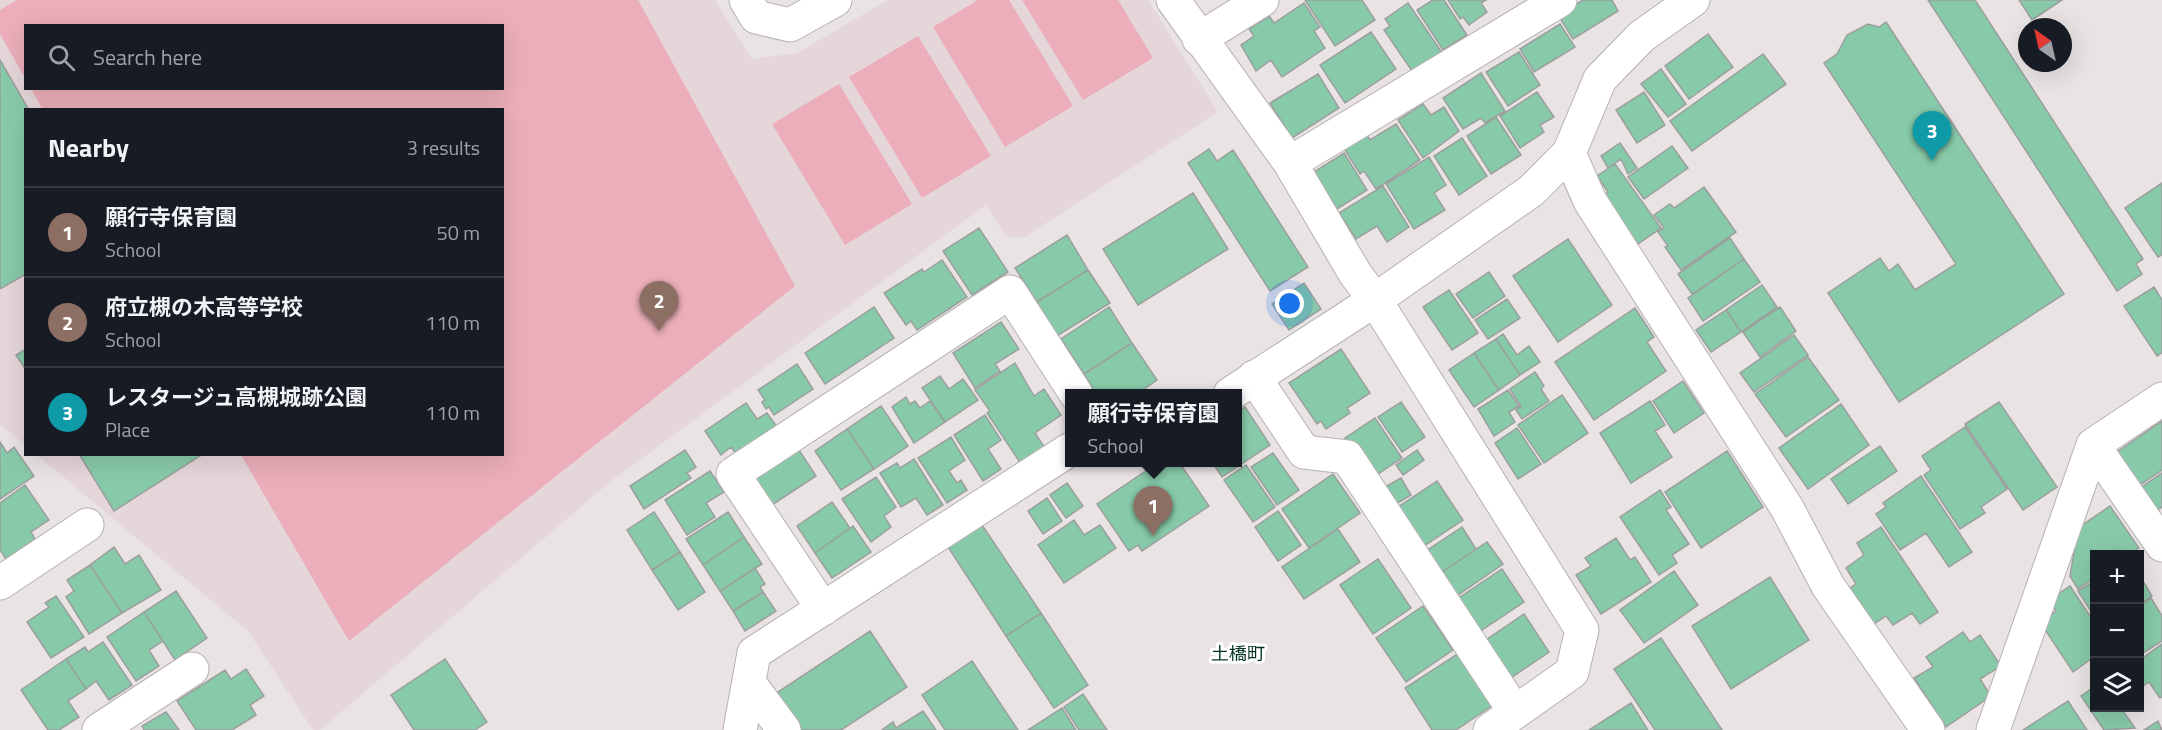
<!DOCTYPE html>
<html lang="en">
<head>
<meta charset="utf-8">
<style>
	body { margin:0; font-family:"Titillium Web","Noto Sans JP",sans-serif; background:#242831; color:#f1f3f6 }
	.controls { position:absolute; right:18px; bottom:18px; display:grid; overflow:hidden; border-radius:0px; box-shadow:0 6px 24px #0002 }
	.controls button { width:54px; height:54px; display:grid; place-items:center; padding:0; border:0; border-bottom:2px solid #363941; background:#171b24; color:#f1f3f6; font:30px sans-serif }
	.compass { position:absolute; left:2018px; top:18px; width:54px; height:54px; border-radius:50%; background:#171b24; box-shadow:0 6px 24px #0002; rotate:326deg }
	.you { position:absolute; left:1290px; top:304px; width:21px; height:21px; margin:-15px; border:4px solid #fff; border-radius:50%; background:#1a73e8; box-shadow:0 0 0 9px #1a73e833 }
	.badge { display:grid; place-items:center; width:39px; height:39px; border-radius:50%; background:#0b8043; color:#fff; font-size:20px; font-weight:700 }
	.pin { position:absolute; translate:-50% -50px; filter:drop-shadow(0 2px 3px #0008) }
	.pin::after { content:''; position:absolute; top:32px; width:21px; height:18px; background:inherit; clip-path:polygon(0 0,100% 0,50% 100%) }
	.popup { position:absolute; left:1065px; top:389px; width:177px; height:78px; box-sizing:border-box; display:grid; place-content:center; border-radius:0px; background:#171b24; filter:drop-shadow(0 2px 4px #0005); font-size:20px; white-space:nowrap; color:#9ea1a6 }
	.popup b { font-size:22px; color:#f1f3f6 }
	.popup::after { content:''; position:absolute; left:50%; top:100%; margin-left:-12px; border:12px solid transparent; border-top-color:#171b24 }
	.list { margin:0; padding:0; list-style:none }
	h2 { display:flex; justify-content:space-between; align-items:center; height:78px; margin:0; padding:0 24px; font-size:26px }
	h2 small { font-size:20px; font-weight:400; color:#9ea1a6 }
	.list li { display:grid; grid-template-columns:39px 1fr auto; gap:18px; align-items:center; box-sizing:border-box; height:90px; padding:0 24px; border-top:2px solid #363941 }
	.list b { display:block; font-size:22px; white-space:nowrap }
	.list p { margin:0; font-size:20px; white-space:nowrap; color:#9ea1a6 }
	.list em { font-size:20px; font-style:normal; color:#9ea1a6 }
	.icon { flex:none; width:33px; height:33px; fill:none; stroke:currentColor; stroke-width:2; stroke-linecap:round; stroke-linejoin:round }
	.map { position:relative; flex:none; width:2162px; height:730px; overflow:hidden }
	.search { position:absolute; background:#171b24; box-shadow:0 6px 24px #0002; left:24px; top:24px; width:480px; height:66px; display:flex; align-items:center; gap:15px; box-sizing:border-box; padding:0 21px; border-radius:0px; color:#9ea1a6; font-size:22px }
	.panel { position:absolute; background:#171b24; box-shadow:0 6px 24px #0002; left:24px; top:108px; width:480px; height:348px; border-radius:0px }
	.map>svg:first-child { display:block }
	.built { fill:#e5d6d9; fill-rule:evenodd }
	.green { fill:#ebaeba }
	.building { fill:#87caa9; stroke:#9b9f9d; stroke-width:1.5 }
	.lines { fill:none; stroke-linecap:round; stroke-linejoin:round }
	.minor-casing { stroke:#b7b1b2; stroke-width:35 }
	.minor { stroke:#fff; stroke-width:33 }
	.labels { text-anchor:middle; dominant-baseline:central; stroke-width:6; stroke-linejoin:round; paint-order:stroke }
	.neighbourhood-label { font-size:18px; fill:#023220; stroke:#fff }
</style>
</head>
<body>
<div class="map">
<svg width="2162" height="730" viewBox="0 0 2162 730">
	<rect width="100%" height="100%" fill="#e9e3e4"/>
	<path class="built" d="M0 0H715L752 59 797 53 888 0H1148L1218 112 1023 238 1006 236 986 205 611 481 320 730H313L248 631 37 455 502 454V110H26L25 445 0 424ZM26 26H502V88H26Z"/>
	<path class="green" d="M17 0H638L795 286 349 641 241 455 502 454V110H43L31 89 502 88V26H26L25 78 0 34V10Z
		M978 0H1009L1073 106 1005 147 933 27Z
		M1022 0H1118L1153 58 1083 100Z
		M918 36 991 156 922 198 849 77Z
		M839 84 912 204 845 245 772 124Z"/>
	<path class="building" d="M1305 0H1362L1375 20 1335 46Z
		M1433 0H1444L1467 35 1443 50 1417 10Z
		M1448 0H1486L1481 3 1487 12 1469 25 1463 17 1460 19Z
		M1583 0H1612L1618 11 1573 39 1558 15Z
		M1928 0H1975L2143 259 2136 264 2142 274 2117 291Z
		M2019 0H2062L2032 20Z
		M1304 3 1320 27 1314 31 1325 48 1282 77 1271 60 1256 71 1241 45 1254 36 1249 29 1269 16 1274 23Z
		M1408 3 1443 54 1414 74 1384 30 1390 26 1385 19Z
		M1886 22 2064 294 1899 402 1828 293 1880 258 1889 271 1898 264 1915 290 1956 264 1824 63 1837 54 1847 35 1868 24 1879 27Z
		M1560 24 1575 47 1534 72 1520 49Z
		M1371 32 1396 69 1345 103 1320 65Z
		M1708 34 1733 67 1689 99 1665 66Z
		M1519 52 1540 85 1508 106 1486 72Z
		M1763 54 1786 84 1692 151 1670 121Z
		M0 60 29 110H26V274L0 289Z
		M1661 69 1686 104 1668 117 1641 84Z
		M1481 73 1505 111 1485 123 1481 118 1463 129 1443 98Z
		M1318 74 1339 108 1292 138 1270 103Z
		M1537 92 1554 117 1540 125 1544 132 1520 148 1500 116Z
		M1644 92 1665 125 1637 143 1616 110Z
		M1423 104 1431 115 1444 107 1459 131 1423 158 1398 120Z
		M1496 117 1521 155 1491 174 1467 136Z
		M1396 124 1420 160 1376 189 1364 171 1360 174 1343 147 1365 132 1370 140Z
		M1462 138 1487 176 1459 195 1434 156Z
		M1620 143 1637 168 1628 174 1621 159 1608 168 1601 156Z
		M1672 146 1688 168 1644 199 1628 177Z
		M1209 149 1217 161 1233 150 1308 267 1270 291 1188 163Z
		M1344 153 1367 190 1337 209 1314 172Z
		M1429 157 1446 185 1434 193 1445 210 1414 229 1386 184Z
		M1615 164 1661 228 1638 244 1604 196 1608 192 1597 176Z
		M2162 183V255L2158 257 2125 208Z
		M1383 186 1409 227 1387 242 1377 226 1356 239 1339 213Z
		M1704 187 1736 232 1681 270 1665 247 1668 246 1658 232 1664 228 1654 215 1670 204 1674 208Z
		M1193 193 1228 249 1138 305 1103 249Z
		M979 228 1008 272 972 295 943 251Z
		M1067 235 1088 270 1037 302 1015 268Z
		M1730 238 1744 259 1692 294 1678 274Z
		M1568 239 1612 305 1558 342 1513 276Z
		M1744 259 1760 282 1703 321 1688 298Z
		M942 260 967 297 917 330 911 321 906 325 884 293 922 269 924 272Z
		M1088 270 1110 303 1057 336 1037 302Z
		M1489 272 1505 296 1473 318 1456 294Z
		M1304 283 1321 309 1289 330 1272 304Z
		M1762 285 1777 307 1741 332 1726 310Z
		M2154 287 2162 300V353L2157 356 2124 306Z
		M1449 290 1478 333 1452 350 1423 307Z
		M1507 299 1520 318 1488 339 1475 320Z
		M874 307 894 338 825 384 805 353Z
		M1109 307 1132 343 1084 374 1061 339Z
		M1780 307 1796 331 1760 357 1743 332Z
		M1635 308 1654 337 1647 342 1666 371 1594 420 1555 362Z
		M1726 310 1741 332 1711 352 1696 330Z
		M1001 322 1019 349 995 364 1000 371 975 388 953 353Z
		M1503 334 1517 355 1529 346 1540 362 1520 375 1496 339Z
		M1794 335 1808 355 1754 392 1740 373Z
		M1496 339 1520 375 1499 390 1474 353Z
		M1132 343 1157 380 1137 394H1096L1084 374Z
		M26 349V370L16 355Z
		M1341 349 1370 393 1347 408 1350 413 1326 429 1321 421 1317 424 1289 383Z
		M1474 353 1499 390 1474 407 1449 370Z
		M1808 357 1839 400 1786 437 1755 394Z
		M1015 363 1034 396 1044 389 1061 415 1035 433 1045 448 1021 464 987 413 990 411 975 390Z
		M797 364 813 389 774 415 769 407 766 409 762 402 765 400 758 390Z
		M1535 372 1544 386 1541 389 1549 401 1522 419 1516 410 1521 406 1510 389Z
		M940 376 949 389 963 379 978 400 945 422 922 388Z
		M1683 381 1704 413 1674 433 1653 401Z
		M1508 390 1519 406 1509 412 1515 422 1494 436 1478 409Z
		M1562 395 1588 433 1544 463 1518 425Z
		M906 397 910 404 915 401 920 408 930 401 945 422 914 443 892 407Z
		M1650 401 1665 425 1655 431 1672 457 1631 483 1600 433Z
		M1401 402 1425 437 1402 452 1378 417Z
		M1999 402 2057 487 2023 510 1965 424Z
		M746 403 757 419 767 413 780 431 740 459 731 447 721 455 705 431Z
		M1841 404 1869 445 1808 489 1779 448Z
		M881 406 908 446 874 469 847 429Z
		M1245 407 1270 445 1222 477 1212 462H1237V412Z
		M985 415 1001 440 988 449 1001 469 983 481 954 435Z
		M1375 418 1402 458 1372 478 1345 438Z
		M2162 421V470L2137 487 2114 454Z
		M1965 427 2007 489 1981 507 1985 513 1960 529 1924 475 1931 470 1922 456Z
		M1517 428 1541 464 1518 479 1495 443Z
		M847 429 874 469 841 490 815 451Z
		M951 437 965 460 949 471 957 483 961 480 967 490 947 503 918 458Z
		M0 442 7 453 14 447 34 476 0 499Z
		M1880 446 1897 471 1848 504 1831 479Z
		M685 450 696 467 687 473 691 478 644 509 630 486Z
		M799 450 816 476 772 505 755 479Z
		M1417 450 1424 460 1403 475 1396 465Z
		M1727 451 1763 507 1701 548 1665 492Z
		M1273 453 1299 490 1277 505 1251 467Z
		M79 454H203L114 511Z
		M914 459 943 505 927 515 916 498 901 507 880 473 897 463 900 468Z
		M1159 462H1179L1209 506 1142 551 1138 545 1129 551 1097 504Z
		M1246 465 1275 507 1253 522 1224 480Z
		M710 471 724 492 706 503 715 517 687 535 665 500Z
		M2162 473V507L2156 511 2140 488Z
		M1333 474 1360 513 1309 548 1282 509Z
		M1921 476 1972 552 1949 567 1926 533 1900 550 1876 514 1886 507 1883 503Z
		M876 477 896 507 884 516 891 527 871 542 842 499Z
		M1401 478 1411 495 1396 504 1385 487Z
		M1437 481 1463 520 1421 548 1395 509Z
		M1067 483 1083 506 1066 518 1050 495Z
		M25 485 49 520 31 532 35 539 6 559 0 550V503Z
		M1660 490 1671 507 1666 510 1689 544 1672 555 1677 563 1659 575 1620 517Z
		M1047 498 1062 521 1043 534 1028 511Z
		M832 502 850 528 815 553 797 526Z
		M2110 506 2139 548 2129 554H2094V578L2078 589 2070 576 2078 528Z
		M1278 511 1301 545 1278 561 1255 527Z
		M654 512 680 552 652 570 627 530Z
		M728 512 744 537 703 565 686 539Z
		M1074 520 1084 535 1100 525 1116 548 1064 583 1038 545Z
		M982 525 1041 613 1006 636 948 547Z
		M853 526 871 552 832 578 815 553Z
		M1462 527 1476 549 1438 575 1423 553Z
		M1881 527 1938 612 1920 624 1912 613 1893 625 1886 616 1874 624 1850 588 1856 584 1846 568 1864 555 1857 543Z
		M1338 529 1360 562 1304 599 1282 567Z
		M744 537 762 564 720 591 703 565Z
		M1616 538 1630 560 1635 557 1651 582 1601 614 1576 575 1591 566 1585 558Z
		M1487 542 1503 564 1451 600 1435 577Z
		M114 547 125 564 139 555 161 590 122 613 90 565Z
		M680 552 705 592 678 610 652 570Z
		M1378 559 1411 608 1373 634 1340 585Z
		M90 565 122 613 89 634 66 597 74 591 67 580Z
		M755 568 765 584 760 587 763 592 733 611 720 591Z
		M1502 569 1524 602 1473 636 1451 603Z
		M1674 571 1698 605 1644 643 1620 610Z
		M2140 576 2152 596 2140 604Z
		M1770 577 1809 640 1731 689 1692 626Z
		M2094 581V616L2078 591Z
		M2070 586 2094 622V664L2091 659 2073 672 2040 622 2056 611 2049 600Z
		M176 591 207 638 175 660 144 612Z
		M763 592 776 611 745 631 733 611Z
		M56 596 84 637 51 658 27 622 49 607 45 603Z
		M2151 598 2162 616V641L2140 655V606Z
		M1423 606 1453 650 1406 682 1376 638Z
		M144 612 163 641 149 650 159 666 136 681 107 637Z
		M1041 613 1088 685 1054 708 1006 636Z
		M1524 614 1549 652 1505 682 1480 644Z
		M870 631 907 687 841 730H790L769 698Z
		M1963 632 1970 642 1980 635 2001 666 1980 679 1991 696 1946 727 1914 678 1933 667 1926 657Z
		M1661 638 1722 730H1655L1614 669Z
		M103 642 132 685 109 700 96 681 86 689 66 659 85 647 88 652Z
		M2162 644V697L2160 698 2149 682 2142 687 2140 684V660Z
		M1459 653 1493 705 1456 730H1432L1405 688Z
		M66 659 86 689 68 701 79 717 59 730H48L21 690Z
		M445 659 487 722 475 730H414L391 695Z
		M972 661 1018 730H945L922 695Z
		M246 669 264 696 250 705 256 715 232 730H196L177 701 225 670 231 679Z
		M2094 687V708H2121L2135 728 2104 730 2081 696Z
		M1083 694 1107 730H1079L1064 707Z
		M2068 701 2087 730H2023Z
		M1631 703 1648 730H1589Z
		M1062 708 1076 730H1028Z
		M923 711 936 730H882L893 722 896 728Z
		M166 712 179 730H144L142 726Z
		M2158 721 2162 730H2144Z"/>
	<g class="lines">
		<defs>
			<path id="minor" d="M746 0 756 17 790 25 835 0
				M1173 0 1290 163 1356 275 1375 300 1582 630 1572 672 1490 730
				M1199 39 1262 0
				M1569 153 1590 201 1787 508 1828 586 1928 730
				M1290 163 1560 0
				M1254 377 1304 452 1347 457 1515 712
				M1230 394 1375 300 1531 191 1569 153 1600 79 1642 36 1693 0
				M2162 399 2093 445 2162 545
				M0 583 87 525
				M823 609 733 474 1010 292 1076 394
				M750 684 784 730
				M99 730 192 669
				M740 730 754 653 1069 450
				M1993 730 2093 445"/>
		</defs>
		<use href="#minor" class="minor-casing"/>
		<use href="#minor" class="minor"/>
	</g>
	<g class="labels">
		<g class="neighbourhood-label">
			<text x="1238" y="653">土橋町</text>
		</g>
	</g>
</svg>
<div class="controls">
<button>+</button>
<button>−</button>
<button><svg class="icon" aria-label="layers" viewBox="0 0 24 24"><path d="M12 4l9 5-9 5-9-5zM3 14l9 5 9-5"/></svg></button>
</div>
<svg class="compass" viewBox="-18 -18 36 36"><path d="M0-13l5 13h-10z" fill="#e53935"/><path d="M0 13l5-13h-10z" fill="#9ea1a6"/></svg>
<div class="you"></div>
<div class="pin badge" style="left:1153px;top:536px;background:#8d6e63">1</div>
<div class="popup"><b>願行寺保育園</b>School</div>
<div class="pin badge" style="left:659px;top:331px;background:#8d6e63">2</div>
<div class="pin badge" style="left:1932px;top:161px;background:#0f9aa8">3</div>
<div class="search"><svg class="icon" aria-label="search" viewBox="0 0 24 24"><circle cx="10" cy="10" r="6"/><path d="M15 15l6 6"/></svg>Search here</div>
<section class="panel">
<h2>Nearby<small>3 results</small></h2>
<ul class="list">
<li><span class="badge" style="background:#8d6e63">1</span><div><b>願行寺保育園</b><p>School</p></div><em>50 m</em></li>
<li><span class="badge" style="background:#8d6e63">2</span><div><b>府立槻の木高等学校</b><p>School</p></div><em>110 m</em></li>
<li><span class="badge" style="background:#0f9aa8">3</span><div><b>レスタージュ高槻城跡公園</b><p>Place</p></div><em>110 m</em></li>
</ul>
</section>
</div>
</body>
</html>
